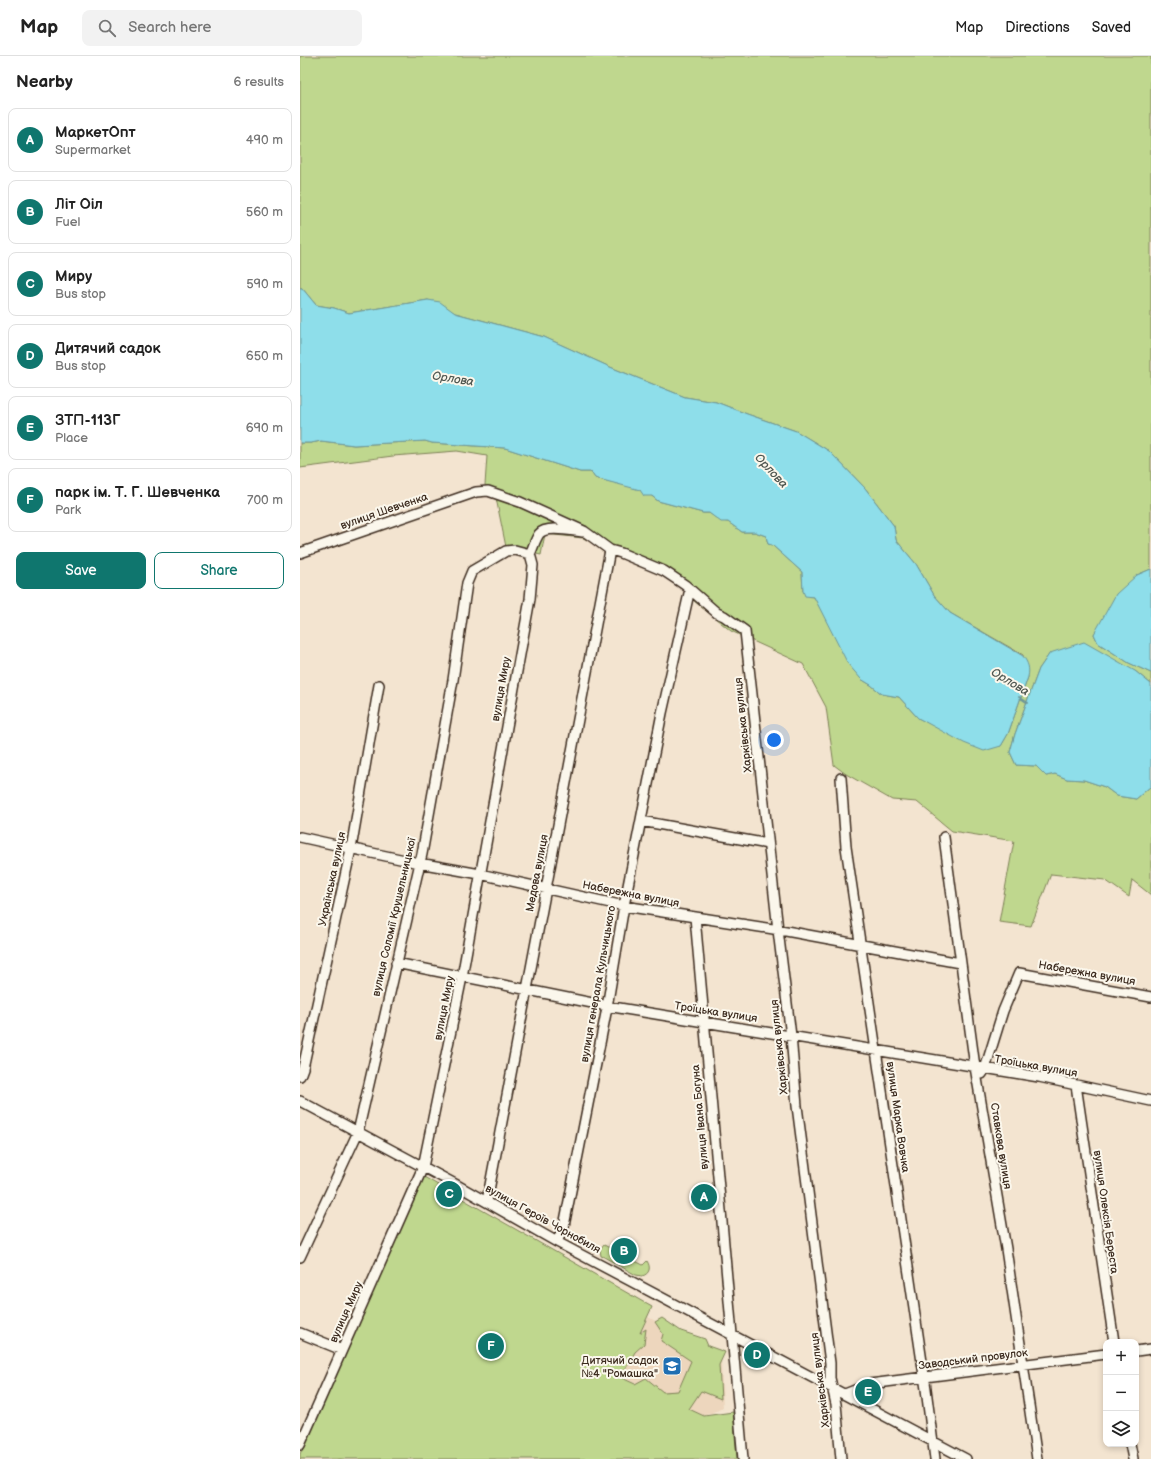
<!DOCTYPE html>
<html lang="en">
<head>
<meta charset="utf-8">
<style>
	body { margin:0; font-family:"Balsamiq Sans",sans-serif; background:#f2f2f2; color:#222 }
	.controls { position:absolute; right:12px; bottom:12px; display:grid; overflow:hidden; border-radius:8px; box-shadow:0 2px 6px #0003 }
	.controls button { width:36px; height:36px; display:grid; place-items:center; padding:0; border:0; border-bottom:1px solid #e0e0e0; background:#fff; color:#222; font:20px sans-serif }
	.you { position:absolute; left:474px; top:684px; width:14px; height:14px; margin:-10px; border:3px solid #fff; border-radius:50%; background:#1a73e8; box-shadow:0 0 0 6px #1a73e833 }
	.badge { display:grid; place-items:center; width:26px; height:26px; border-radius:50%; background:#0f766e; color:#fff; font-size:13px; font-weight:700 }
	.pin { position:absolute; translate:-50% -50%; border:2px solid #fff; box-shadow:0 1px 4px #0006 }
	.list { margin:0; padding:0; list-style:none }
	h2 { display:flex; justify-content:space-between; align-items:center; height:52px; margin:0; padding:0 16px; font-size:17px }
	h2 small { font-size:13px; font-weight:400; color:#767676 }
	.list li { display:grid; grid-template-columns:26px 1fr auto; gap:12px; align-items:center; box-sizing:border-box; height:64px; margin:0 8px 8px; padding:0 8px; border:1px solid #e0e0e0; border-radius:8px }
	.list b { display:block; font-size:15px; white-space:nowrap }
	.list p { margin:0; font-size:13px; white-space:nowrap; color:#767676 }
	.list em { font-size:13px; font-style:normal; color:#767676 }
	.actions { display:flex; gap:8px; padding:12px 16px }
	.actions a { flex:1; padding:9px 0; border:1px solid #0f766e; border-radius:8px; text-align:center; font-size:14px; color:#0f766e }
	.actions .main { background:#0f766e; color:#fff }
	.icon { flex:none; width:22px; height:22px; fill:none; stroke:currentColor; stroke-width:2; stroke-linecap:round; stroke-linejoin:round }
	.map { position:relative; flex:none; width:851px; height:1403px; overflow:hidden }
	header { display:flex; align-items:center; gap:24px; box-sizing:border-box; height:56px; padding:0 20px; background:#fff; border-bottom:1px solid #e0e0e0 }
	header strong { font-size:19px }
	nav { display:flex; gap:22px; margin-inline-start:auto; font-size:14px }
	.search { width:280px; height:36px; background:#f2f2f2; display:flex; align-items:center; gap:10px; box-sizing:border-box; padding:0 14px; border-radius:8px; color:#767676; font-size:15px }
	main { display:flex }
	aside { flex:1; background:#fff }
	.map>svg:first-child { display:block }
	.built { fill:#edd6bd }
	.green { fill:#bfd78e; stroke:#7d8056 }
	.water { fill:#8edeea; stroke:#6d9698 }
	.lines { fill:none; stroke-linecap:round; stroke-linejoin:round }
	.stream { stroke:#6d9698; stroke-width:2 }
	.minor-casing { stroke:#3b2a1e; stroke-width:12 }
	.minor { stroke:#fbf7ec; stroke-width:9 }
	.labels { text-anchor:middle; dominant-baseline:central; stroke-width:4; stroke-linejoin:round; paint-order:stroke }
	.street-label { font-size:11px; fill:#3b2a1e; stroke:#fbf7ec }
	.poi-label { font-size:11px; fill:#3b2a1e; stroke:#fbf7ec; text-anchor:end }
	.water-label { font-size:12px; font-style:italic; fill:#505751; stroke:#fbf7ec }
</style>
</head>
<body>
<header>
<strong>Map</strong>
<div class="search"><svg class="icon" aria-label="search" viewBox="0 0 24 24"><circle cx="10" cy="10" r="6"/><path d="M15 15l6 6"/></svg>Search here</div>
<nav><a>Map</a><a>Directions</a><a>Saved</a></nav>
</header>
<main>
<aside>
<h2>Nearby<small>6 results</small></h2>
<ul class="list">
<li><span class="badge">A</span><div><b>МаркетОпт</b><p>Supermarket</p></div><em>490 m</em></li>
<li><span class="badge">B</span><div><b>Літ Оіл</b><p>Fuel</p></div><em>560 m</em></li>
<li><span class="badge">C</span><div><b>Миру</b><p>Bus stop</p></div><em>590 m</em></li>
<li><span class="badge">D</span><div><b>Дитячий садок</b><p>Bus stop</p></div><em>650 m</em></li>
<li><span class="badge">E</span><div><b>ЗТП-113Г</b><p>Place</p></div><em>690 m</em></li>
<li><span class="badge">F</span><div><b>парк ім. Т. Г. Шевченка</b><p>Park</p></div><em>700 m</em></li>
</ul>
<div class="actions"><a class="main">Save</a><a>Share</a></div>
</aside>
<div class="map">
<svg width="851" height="1403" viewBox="0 0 851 1403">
	<rect width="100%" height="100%" fill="#f3e4d0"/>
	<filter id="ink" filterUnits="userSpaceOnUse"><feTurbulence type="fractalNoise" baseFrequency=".025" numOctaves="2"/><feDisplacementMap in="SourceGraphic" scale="8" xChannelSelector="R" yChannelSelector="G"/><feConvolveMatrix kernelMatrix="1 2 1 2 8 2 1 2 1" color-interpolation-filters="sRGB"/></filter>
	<g filter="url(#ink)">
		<path class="built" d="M348 1261 421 1300 423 1352 404 1360 318 1320Z"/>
		<path class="green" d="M0 0H851V513L837 519 794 578 798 587 829 607 851 617V628L835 615 750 597 739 613 715 678 710 696 716 709 736 710 746 720 755 718 767 723 784 724 805 731 817 740 836 743 851 730V839L832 824 829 841 805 824 751 818 731 870 699 866 714 785 652 775 617 746 592 744 546 718 534 709 526 651 503 608 431 575 394 545 380 528 283 482 245 478 241 499 206 491 196 442 185 429 187 400 157 395 93 400 0 412V387H11L21 385 54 389 125 385 132 387 205 392 280 416H291L295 422C316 428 342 430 358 445L403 457H409L421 465 428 466 442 476H455L466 480 468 488 472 489 502 516 503 535 514 541 561 623 571 629 582 638 599 641 618 662 637 671 701 690 708 678 728 621 723 599 650 557 634 539 616 508 596 484 594 470 565 432 529 395 496 375 447 358 416 346 385 341 310 311 244 281 155 257 128 244 49 257 34 252 16 249 2 232H0Z
			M124 1121 352 1251 340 1277 346 1273 344 1288 335 1296 321 1321 322 1322 335 1328 346 1322 363 1336 378 1335 391 1305 361 1285 363 1278 355 1266 362 1262 381 1275 405 1283 408 1290 425 1296 419 1309 421 1343 401 1335 389 1353 404 1360 433 1356 437 1403H0V1398Z
			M304 1189 343 1209 347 1205C351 1211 350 1218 342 1220L336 1219 304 1201 301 1200 300 1194Z"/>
		<path class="water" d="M0 232H2L16 249 34 252 49 257 128 244 140 246 155 257 244 281 310 311 385 341 416 346 447 358 496 375 529 395 565 432 594 470 596 484 616 508 634 539 650 557 723 600C728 607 730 612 728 621L708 678 701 690 684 695 664 687 618 662 599 641 582 638 571 629 561 623 548 608 514 541 505 540 503 535 502 516 472 489 468 488 466 480 455 476H442L428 466H421L409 457H403L358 445 352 440H344L340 434 295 422 291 416H280L205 392 132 387 125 385 54 389 21 385 11 387H0Z
			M851 513V617L829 607 798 587 794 578 816 538 837 519Z
			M784 586 835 615 851 628V730L836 743 817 740 805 731 784 724 767 723 755 718 746 720 736 710 716 709 710 696 715 678 739 613 750 597Z"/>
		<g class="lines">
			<path class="stream" d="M719 641 728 647"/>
			<defs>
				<path id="minor" d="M0 497 176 436 188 435 220 446 284 475 310 494 321 497 364 515 385 529 417 557 424 560 445 575 478 874 491 980 497 1050 530 1307V1322L536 1348 541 1403
					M230 498C233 492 235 484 239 478 246 469 272 475 282 476
					M541 722 546 791 626 1333 635 1403
					M341 765 468 788
					M0 781 72 797 119 807 180 818 324 850 486 875 660 907
					M644 781 675 1011 706 1193 737 1403
					M395 861 443 1403
					M96 907 307 950 739 1021 851 1045
					M682 1018 685 1013 703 955 719 917 851 941
					M0 1020 3 1012 51 793 79 629
					M776 1029 814 1286
					M0 1045 155 1128 257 1186 666 1403
					M187 1145 310 494
					M257 1186 264 1170 306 957 324 850 362 657 390 533
					M0 1201 58 1076 122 798 153 624 167 527 172 515 206 495 215 494 230 498
					M0 1277 42 1294
					M836 1295 851 1293
					M545 1338 570 1328 806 1298
					M830 1388 833 1403
					M0 1389 123 1111 162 921 230 543 233 509 230 498"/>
			</defs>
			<use href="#minor" class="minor-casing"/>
			<use href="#minor" class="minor"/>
		</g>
	</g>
	<defs>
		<symbol id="school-square" viewBox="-11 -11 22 22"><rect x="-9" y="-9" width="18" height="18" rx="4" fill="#1f6fb2" stroke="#fbf7ec"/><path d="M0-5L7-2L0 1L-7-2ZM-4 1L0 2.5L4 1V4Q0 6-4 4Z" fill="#fff"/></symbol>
	</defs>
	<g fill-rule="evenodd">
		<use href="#school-square" x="361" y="1299" width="22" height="22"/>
	</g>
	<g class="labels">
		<g class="street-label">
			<text transform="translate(84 455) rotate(-19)">вулиця Шевченка</text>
			<text transform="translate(201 633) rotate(-80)">вулиця Миру</text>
			<text transform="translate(443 669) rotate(-96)">Харківська вулиця</text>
			<text transform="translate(237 817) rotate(-79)">Медова вулиця</text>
			<text transform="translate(32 823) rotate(-78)">Українська вулиця</text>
			<text transform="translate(331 838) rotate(11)">Набережна вулиця</text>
			<text transform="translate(94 861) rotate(-77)">вулиця Соломії Крушельницької</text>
			<text transform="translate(787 917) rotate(10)">Набережна вулиця</text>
			<text transform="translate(298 928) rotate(-80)">вулиця генерала Кульчицького</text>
			<text transform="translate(144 952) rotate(-79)">вулиця Миру</text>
			<text transform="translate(416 956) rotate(9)">Троїцька вулиця</text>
			<text transform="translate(479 991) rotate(-96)">Харківська вулиця</text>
			<text transform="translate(736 1010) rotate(10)">Троїцька вулиця</text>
			<text transform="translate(400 1061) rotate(-95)">вулиця Івана Богуна</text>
			<text transform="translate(598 1061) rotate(82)">вулиця Марка Вовчка</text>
			<text transform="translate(701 1090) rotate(81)">Ставкова вулиця</text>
			<text transform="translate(806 1156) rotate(82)">вулиця Олексія Береста</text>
			<text transform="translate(243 1163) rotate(29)">вулиця Героїв Чорнобиля</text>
			<text transform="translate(46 1256) rotate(-66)">вулиця Миру</text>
			<text transform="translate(673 1303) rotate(-7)">Заводський провулок</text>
			<text transform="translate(520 1324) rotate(-97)">Харківська вулиця</text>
		</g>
		<g class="poi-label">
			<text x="358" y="1304">Дитячий садок<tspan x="358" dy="13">№4 "Ромашка"</tspan></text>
		</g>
		<g class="water-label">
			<text transform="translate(153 323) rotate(9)">Орлова</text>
			<text transform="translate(471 415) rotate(47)">Орлова</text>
			<text transform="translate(710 626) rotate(31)">Орлова</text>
		</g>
	</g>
</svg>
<div class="controls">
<button>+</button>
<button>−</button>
<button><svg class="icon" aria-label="layers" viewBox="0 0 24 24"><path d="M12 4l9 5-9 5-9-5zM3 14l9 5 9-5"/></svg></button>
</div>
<div class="you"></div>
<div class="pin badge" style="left:404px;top:1141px">A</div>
<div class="pin badge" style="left:324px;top:1195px">B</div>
<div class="pin badge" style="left:149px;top:1138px">C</div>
<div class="pin badge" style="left:457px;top:1299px">D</div>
<div class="pin badge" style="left:568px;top:1336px">E</div>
<div class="pin badge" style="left:191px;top:1290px">F</div>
</div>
</main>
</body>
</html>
